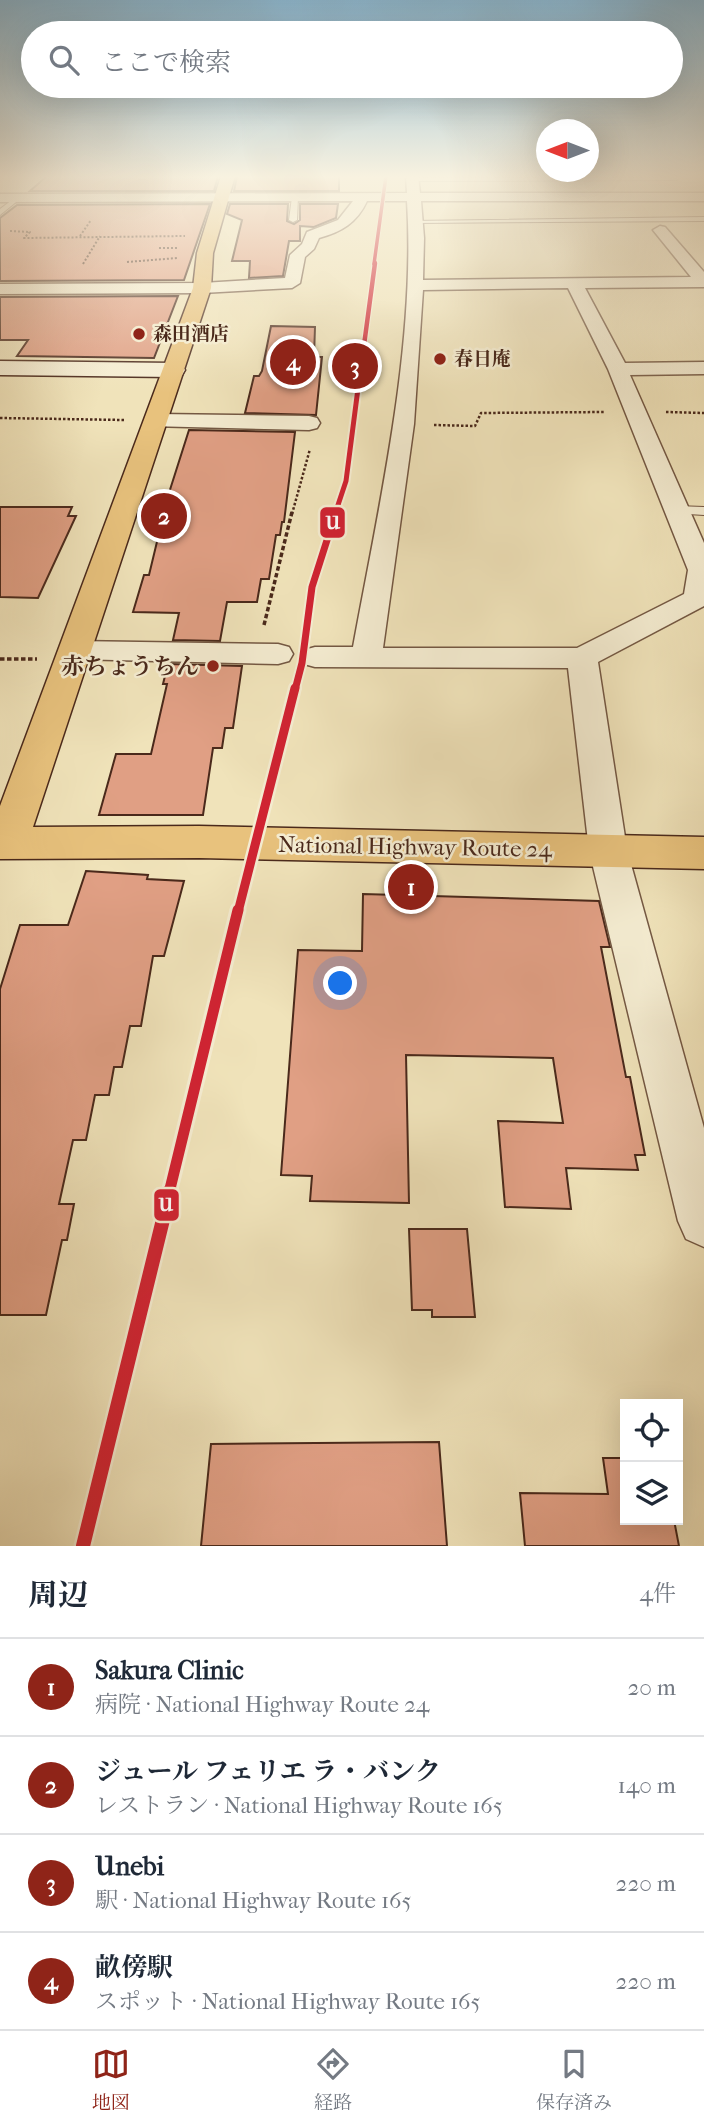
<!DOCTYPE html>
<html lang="ja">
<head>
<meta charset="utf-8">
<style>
	body { margin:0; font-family:"IM FELL French Canon","Noto Serif JP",serif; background:#f2f2f3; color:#1f2937 }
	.controls { position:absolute; right:21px; bottom:21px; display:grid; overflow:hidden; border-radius:0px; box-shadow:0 7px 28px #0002 }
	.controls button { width:63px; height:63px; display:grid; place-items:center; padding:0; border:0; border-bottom:2px solid #e0e1e3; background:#fff; color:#1f2937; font:35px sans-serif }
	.compass { position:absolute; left:536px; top:119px; width:63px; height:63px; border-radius:50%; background:#fff; box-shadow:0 7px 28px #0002; rotate:270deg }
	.you { position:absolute; left:341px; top:984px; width:24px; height:24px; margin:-18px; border:5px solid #fff; border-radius:50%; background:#1a73e8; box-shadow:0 0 0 10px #1a73e833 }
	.badge { display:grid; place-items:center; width:46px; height:46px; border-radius:50%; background:#8f2418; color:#fff; font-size:23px; font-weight:700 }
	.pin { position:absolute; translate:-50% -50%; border:4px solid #fff; box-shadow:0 2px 7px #0006 }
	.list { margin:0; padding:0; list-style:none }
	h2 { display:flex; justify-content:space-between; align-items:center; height:91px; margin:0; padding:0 28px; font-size:30px }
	h2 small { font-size:23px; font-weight:400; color:#747a83 }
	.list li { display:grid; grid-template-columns:46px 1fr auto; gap:21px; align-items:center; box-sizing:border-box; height:98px; padding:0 28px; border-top:2px solid #e0e1e3 }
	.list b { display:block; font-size:26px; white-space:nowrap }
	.list p { margin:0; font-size:23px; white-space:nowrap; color:#747a83 }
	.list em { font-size:23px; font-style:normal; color:#747a83 }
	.icon { flex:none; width:38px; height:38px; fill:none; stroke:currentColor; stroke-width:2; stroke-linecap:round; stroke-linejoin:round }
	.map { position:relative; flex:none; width:704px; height:1546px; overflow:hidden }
	.search { position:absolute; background:#fff; box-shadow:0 7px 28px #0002; left:21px; right:21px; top:21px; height:77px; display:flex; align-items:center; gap:18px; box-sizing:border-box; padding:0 24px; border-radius:38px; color:#747a83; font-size:26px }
	.sheet { height:483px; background:#fff }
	nav { display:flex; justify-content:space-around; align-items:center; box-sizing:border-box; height:98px; border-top:2px solid #e0e1e3; background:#fff; font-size:19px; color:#747a83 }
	nav a { display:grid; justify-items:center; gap:4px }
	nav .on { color:#8f2418 }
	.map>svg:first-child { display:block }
	.building { fill:#e09f84; stroke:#4a291b; stroke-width:2 }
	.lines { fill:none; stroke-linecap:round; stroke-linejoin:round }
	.service-casing { stroke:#745843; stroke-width:2 }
	.minor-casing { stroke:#745843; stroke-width:3 }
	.secondary-casing { stroke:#4a291b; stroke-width:3 }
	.trunk-casing { stroke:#4a291b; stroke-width:3 }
	.path-far2 { stroke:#4a291b; stroke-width:2; stroke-dasharray:2 2; stroke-linecap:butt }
	.path-far1 { stroke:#4a291b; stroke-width:2.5; stroke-dasharray:2.5 2; stroke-linecap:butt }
	.path { stroke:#4a291b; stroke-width:3.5; stroke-dasharray:4.5 2.5; stroke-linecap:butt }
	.service { fill:#f5edd2; fill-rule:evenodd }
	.minor { fill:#f5edd2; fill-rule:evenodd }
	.secondary { fill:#f5edd2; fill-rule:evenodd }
	.trunk { fill:#e8c27d; fill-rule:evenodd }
	.rail-1-far6-casing { stroke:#f5edd2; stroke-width:5 }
	.rail-1-far5-casing { stroke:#f5edd2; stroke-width:7 }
	.rail-1-far4-casing { stroke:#f5edd2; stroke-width:9 }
	.rail-1-far3-casing { stroke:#f5edd2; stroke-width:11 }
	.rail-1-far2-casing { stroke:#f5edd2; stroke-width:14 }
	.rail-1-far1-casing { stroke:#f5edd2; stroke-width:17 }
	.rail-1-casing { stroke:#f5edd2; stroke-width:19 }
	.rail-1-far6 { stroke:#d02332; stroke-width:3.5 }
	.rail-1-far5 { stroke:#d02332; stroke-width:4.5 }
	.rail-1-far4 { stroke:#d02332; stroke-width:5 }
	.rail-1-far3 { stroke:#d02332; stroke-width:7 }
	.rail-1-far2 { stroke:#d02332; stroke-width:9 }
	.rail-1-far1 { stroke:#d02332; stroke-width:11 }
	.rail-1 { stroke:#d02332; stroke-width:14 }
	.poi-dot { fill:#8f2418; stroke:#f5edd2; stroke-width:2.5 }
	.labels { text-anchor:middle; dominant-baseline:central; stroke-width:5; stroke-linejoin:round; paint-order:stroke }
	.far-poi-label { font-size:19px; font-weight:bold; fill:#4a291b; stroke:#f5edd2; text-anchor:start }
	.poi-label { font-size:23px; font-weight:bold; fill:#4a291b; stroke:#f5edd2; text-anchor:end }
	.street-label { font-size:23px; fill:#4a291b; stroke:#f5edd2 }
	.line-badge { stroke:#f5edd2; stroke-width:2.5 }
	.badge-label { font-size:19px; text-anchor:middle; font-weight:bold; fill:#fff }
</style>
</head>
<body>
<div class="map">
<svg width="704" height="1546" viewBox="0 0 704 1546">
	<rect width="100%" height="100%" fill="#f0e3ba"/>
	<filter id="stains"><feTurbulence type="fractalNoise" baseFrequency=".00286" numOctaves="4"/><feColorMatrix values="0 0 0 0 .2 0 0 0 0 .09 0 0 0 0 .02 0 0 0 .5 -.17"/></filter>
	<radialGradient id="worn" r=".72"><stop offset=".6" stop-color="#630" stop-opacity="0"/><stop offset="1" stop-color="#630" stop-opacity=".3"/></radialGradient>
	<path class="building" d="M47 176H218L214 191H30Z
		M237 176H339V191H234Z
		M210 204 184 280 0 281V218L17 205Z
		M230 204H288L287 221 294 224 300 220V204H338L336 218 314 227 300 226V241H289L283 276 249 278 250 261H232L242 220 227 214Z
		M178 296 154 358 17 356 28 340H0V297Z
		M271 326 315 327 314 357H322L316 415 245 413 254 376H259L262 371Z
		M189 430 295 432 284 522H282L280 535H276L269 579H261L257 602H227L220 641 173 640 179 613 133 612 144 575H149L168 496Z
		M0 507H72L68 516H76L38 598 0 597Z
		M168 664 242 666 233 728H225L222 748H213L203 815H99L116 754H151L167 684H163Z
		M86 871 148 875 147 879 184 881 164 956H153L141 1026H130L122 1067H114L109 1095H95L86 1140H73L59 1204H74L67 1240H62L46 1315H0V989L20 925H68Z
		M363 894 599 901 610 947H601L626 1077H630L645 1155H635L638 1170 566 1168 571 1209 505 1207 498 1121 563 1123 553 1058 406 1055 409 1203 310 1201 312 1176 281 1175 298 950 362 951Z
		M409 1229H467L475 1317H432V1310H412Z
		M439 1442 447 1546H201L211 1444Z
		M603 1458H625V1520H674L679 1546H525L520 1493 608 1494Z"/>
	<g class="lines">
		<defs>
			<path id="service" d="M412 178H674L677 180 410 181Z
				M295 195 298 197 297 220 293 222 289 220 292 197Z
				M16 197 21 198 0 215V209Z
				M704 217V221L414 223 410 221Z
				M676 506 704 507V515L672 513 670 510Z"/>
			<path id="minor" d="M406 176H418L420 193H704V201H421L424 238 423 280 691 277 653 230 660 226 665 227 704 272V287L585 288 625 363 704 362V374L630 375 704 543V606L598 662 627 850 704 1128V1247L686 1239 678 1221 589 850 568 668 315 667 304 664 300 657 304 650 315 647H353C379 505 416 346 407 201H367C357 223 341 232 319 238L314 249 305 257 300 283 292 288 202 293 0 294V284L202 283 285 278 290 255 302 244 307 232 338 220 353 201 0 202V194L407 193ZM568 288 608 369 688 570 684 594 577 648H383L414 424 423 290Z
				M157 414 309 416 317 418 320 423 317 428 309 430 149 426 146 421 149 416Z
				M74 641 278 644 289 647 293 654 289 661 278 664 74 659 63 657 59 650 63 643Z"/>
			<path id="secondary" d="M0 361 174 363 182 365 185 370 182 375 174 377 0 375Z"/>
			<path id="trunk" d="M221 176H235L213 253 211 288 33 827 199 826 704 837V869L199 858 0 859V806L193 288 197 253Z"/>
		</defs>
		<use href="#service" class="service-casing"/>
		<use href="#minor" class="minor-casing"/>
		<use href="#secondary" class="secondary-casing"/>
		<use href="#trunk" class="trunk-casing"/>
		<path class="path-far2" d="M10 231 30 232 24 238 185 236
			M80 236 91 220
			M159 248H179
			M127 262 177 258
			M83 264 100 236"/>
		<path class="path-far1" d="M666 412 704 413
			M0 418 124 420
			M434 425 475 426 481 413 605 412
			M292 514 310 449"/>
		<path class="path" d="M264 625 292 512
			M0 659H37"/>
		<use href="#service" class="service"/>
		<use href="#minor" class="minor"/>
		<use href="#secondary" class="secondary"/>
		<use href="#trunk" class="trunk"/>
		<defs>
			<path id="rail-1-far6" d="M374 264 386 176"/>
			<path id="rail-1-far5" d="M360 375 375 263"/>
			<path id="rail-1-far4" d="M335 514 346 481 360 373"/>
			<path id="rail-1-far3" d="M295 690 302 663 312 587 336 512"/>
			<path id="rail-1-far2" d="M238 912 295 688"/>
			<path id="rail-1-far1" d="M169 1193 238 910"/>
			<path id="rail-1" d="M83 1546 170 1191"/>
		</defs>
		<use href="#rail-1-far6" class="rail-1-far6-casing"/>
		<use href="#rail-1-far5" class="rail-1-far5-casing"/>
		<use href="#rail-1-far4" class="rail-1-far4-casing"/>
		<use href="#rail-1-far3" class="rail-1-far3-casing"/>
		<use href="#rail-1-far2" class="rail-1-far2-casing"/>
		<use href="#rail-1-far1" class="rail-1-far1-casing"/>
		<use href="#rail-1" class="rail-1-casing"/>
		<use href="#rail-1-far6" class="rail-1-far6"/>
		<use href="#rail-1-far5" class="rail-1-far5"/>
		<use href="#rail-1-far4" class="rail-1-far4"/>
		<use href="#rail-1-far3" class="rail-1-far3"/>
		<use href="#rail-1-far2" class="rail-1-far2"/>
		<use href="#rail-1-far1" class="rail-1-far1"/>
		<use href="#rail-1" class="rail-1"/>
	</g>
	<linearGradient id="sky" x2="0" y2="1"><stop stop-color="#89b8d4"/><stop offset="0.45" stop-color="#f8f2e0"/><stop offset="1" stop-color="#f8f2e0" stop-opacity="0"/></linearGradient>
	<rect width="704" height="393" fill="url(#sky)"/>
	<g class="poi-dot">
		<circle cx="139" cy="334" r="7"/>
		<circle cx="440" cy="359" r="7"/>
		<circle cx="213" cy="666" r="7"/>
	</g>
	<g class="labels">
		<g class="far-poi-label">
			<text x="153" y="334">森田酒店</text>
			<text x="454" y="359">春日庵</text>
		</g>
		<g class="poi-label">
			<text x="199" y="666">赤ちょうちん</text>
		</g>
		<g class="street-label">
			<text transform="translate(415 847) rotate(1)">National Highway Route 24</text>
		</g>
	</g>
	<g class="line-badge">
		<rect x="319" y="506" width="27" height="33" rx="7" fill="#d02332"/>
		<rect x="153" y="1188" width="27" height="34" rx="7" fill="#d02332"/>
	</g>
	<g class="badge-label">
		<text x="333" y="529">U</text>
		<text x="166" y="1211">U</text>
	</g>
	<rect width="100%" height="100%" filter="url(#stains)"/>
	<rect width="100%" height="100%" fill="url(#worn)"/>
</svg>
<div class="controls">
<button><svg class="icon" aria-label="locate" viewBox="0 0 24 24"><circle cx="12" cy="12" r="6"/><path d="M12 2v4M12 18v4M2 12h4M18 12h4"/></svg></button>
<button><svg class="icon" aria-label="layers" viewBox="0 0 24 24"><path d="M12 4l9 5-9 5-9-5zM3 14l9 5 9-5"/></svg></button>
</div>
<svg class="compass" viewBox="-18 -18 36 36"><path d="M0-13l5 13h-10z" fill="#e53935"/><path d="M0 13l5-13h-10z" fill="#747a83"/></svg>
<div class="you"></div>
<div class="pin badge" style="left:411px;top:887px">1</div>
<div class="pin badge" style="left:164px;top:516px">2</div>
<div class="pin badge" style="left:355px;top:366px">3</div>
<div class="pin badge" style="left:293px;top:362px">4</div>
<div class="search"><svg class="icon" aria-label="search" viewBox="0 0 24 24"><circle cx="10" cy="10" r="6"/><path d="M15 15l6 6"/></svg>ここで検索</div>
</div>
<section class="sheet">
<h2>周辺<small>4件</small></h2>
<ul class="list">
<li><span class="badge">1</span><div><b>Sakura Clinic</b><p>病院 · National Highway Route 24</p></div><em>20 m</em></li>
<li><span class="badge">2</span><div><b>ジュール フェリエ ラ・バンク</b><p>レストラン · National Highway Route 165</p></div><em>140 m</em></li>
<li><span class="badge">3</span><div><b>Unebi</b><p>駅 · National Highway Route 165</p></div><em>220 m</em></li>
<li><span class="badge">4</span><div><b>畝傍駅</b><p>スポット · National Highway Route 165</p></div><em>220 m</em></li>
</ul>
</section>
<nav>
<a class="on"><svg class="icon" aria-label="map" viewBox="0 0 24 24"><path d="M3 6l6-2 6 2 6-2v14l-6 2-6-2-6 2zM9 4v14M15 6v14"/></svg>地図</a>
<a><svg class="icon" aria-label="directions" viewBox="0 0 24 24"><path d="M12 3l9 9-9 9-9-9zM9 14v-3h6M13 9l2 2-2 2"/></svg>経路</a>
<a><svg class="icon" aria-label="saved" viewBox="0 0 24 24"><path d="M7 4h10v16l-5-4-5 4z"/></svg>保存済み</a>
</nav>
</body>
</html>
